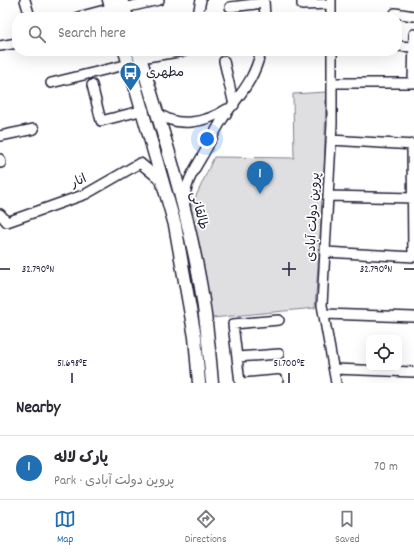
<!DOCTYPE html>
<html lang="en">
<head>
<meta charset="utf-8">
<style>
	body { margin:0; font-family:Dekko,"Playpen Sans Arabic",sans-serif; background:#f2f2f3; color:#2b2b33 }
	.controls { position:absolute; right:12px; bottom:12px; display:grid; overflow:hidden; border-radius:8px; box-shadow:0 4px 16px #0002 }
	.controls button { width:36px; height:36px; display:grid; place-items:center; padding:0; border:0; border-bottom:1px solid #e1e1e2; background:#fff; color:#2b2b33; font:20px sans-serif }
	.you { position:absolute; left:207px; top:139px; width:14px; height:14px; margin:-10px; border:3px solid #fff; border-radius:50%; background:#1a73e8; box-shadow:0 0 0 6px #1a73e833 }
	.badge { display:grid; place-items:center; width:26px; height:26px; border-radius:50%; background:#1f6fb2; color:#fff; font-size:13px; font-weight:700 }
	.pin { position:absolute; translate:-50% -33px; filter:drop-shadow(0 1px 2px #0008) }
	.pin::after { content:''; position:absolute; top:21px; width:14px; height:12px; background:inherit; clip-path:polygon(0 0,100% 0,50% 100%) }
	.list { margin:0; padding:0; list-style:none }
	h2 { display:flex; justify-content:space-between; align-items:center; height:52px; margin:0; padding:0 16px; font-size:17px }
	h2 small { font-size:13px; font-weight:400; color:#7c7c81 }
	.list li { display:grid; grid-template-columns:26px 1fr auto; gap:12px; align-items:center; box-sizing:border-box; height:64px; padding:0 16px; border-top:1px solid #e1e1e2 }
	.list b { display:block; font-size:15px; white-space:nowrap }
	.list p { margin:0; font-size:13px; white-space:nowrap; color:#7c7c81 }
	.list em { font-size:13px; font-style:normal; color:#7c7c81 }
	.icon { flex:none; width:22px; height:22px; fill:none; stroke:currentColor; stroke-width:2; stroke-linecap:round; stroke-linejoin:round }
	.map { position:relative; flex:none; width:414px; height:383px; overflow:hidden }
	.search { position:absolute; background:#fff; box-shadow:0 4px 16px #0002; left:12px; right:12px; top:12px; height:44px; display:flex; align-items:center; gap:10px; box-sizing:border-box; padding:0 14px; border-radius:16px; color:#7c7c81; font-size:15px }
	.sheet { height:116px; background:#fff }
	nav { display:flex; justify-content:space-around; align-items:center; box-sizing:border-box; height:56px; border-top:1px solid #e1e1e2; background:#fff; font-size:11px; color:#7c7c81 }
	nav a { display:grid; justify-items:center; gap:2px }
	nav .on { color:#1f6fb2 }
	.map>svg:first-child { display:block }
	.park { fill:#dfdfe2; stroke:#80808e }
	.lines { fill:none; stroke-linecap:round; stroke-linejoin:round }
	.minor-casing { stroke:#22223b; stroke-width:12 }
	.major-casing { stroke:#22223b; stroke-width:15 }
	.minor { stroke:#fff; stroke-width:9 }
	.major { stroke:#fff; stroke-width:12 }
	.ticks { fill:none; stroke:#22223b; stroke-width:1.5 }
	.labels { text-anchor:middle; dominant-baseline:central; stroke-width:3.5; stroke-linejoin:round; paint-order:stroke }
	.poi-label { font-size:13px; fill:#22223b; stroke:#fff; text-anchor:start }
	.street-label { font-size:13px; fill:#22223b; stroke:#fff }
	.ticks-label { font-size:10px; text-anchor:middle; fill:#22223b; stroke:#fff; stroke-width:3.5; stroke-linejoin:round; paint-order:stroke }
</style>
</head>
<body>
<div class="map">
<svg width="414" height="383" viewBox="0 0 414 383">
	<rect width="100%" height="100%" fill="#fff"/>
	<filter id="ink" filterUnits="userSpaceOnUse"><feTurbulence type="fractalNoise" baseFrequency=".025" numOctaves="2"/><feDisplacementMap in="SourceGraphic" scale="8" xChannelSelector="R" yChannelSelector="G"/><feConvolveMatrix kernelMatrix="1 2 1 2 8 2 1 2 1" color-interpolation-filters="sRGB"/></filter>
	<g filter="url(#ink)">
		<path class="park" d="M326 92 324 181 315 308 212 318 191 207 214 157 294 158 293 94Z"/>
		<g class="lines">
			<defs>
				<path id="minor" d="M25 0 30 17
					M264 0 265 17
					M302 0V5L331 4
					M331 0V17
					M230 7 264 3
					M124 8 159 0
					M395 13 414 16
					M198 14 201 0
					M78 17 112 8
					M0 46 17 43
					M397 46 414 47
					M332 51V124L322 305 336 383
					M140 58 185 51
					M224 61 234 105
					M51 83 129 64
					M334 83H414
					M413 83 414 34
					M92 85 101 121 144 110
					M156 111C176 130 207 122 227 109
					M0 136 34 129
					M331 140 414 145
					M412 144 413 256
					M0 159 1 163
					M328 196 414 198
					M185 203C184 185 194 170 203 155 209 144 215 131 222 120 239 94 253 84 261 51
					M0 214 7 222 86 194 140 163 163 182
					M325 252 414 257
					M324 314 414 317
					M237 357 279 354
					M334 369 414 372
					M240 383 233 324 279 320
					M244 383 278 380"/>
				<path id="major" d="M109 0 115 17
					M121 0 127 17
					M125 51 175 225 195 337 199 383
					M138 51C161 125 185 201 199 277 206 312 209 348 212 383"/>
			</defs>
			<use href="#minor" class="minor-casing"/>
			<use href="#major" class="major-casing"/>
			<use href="#minor" class="minor"/>
			<use href="#major" class="major"/>
		</g>
	</g>
	<path class="ticks" d="M289 262V276M0 269H10M282 269H296M404 269H414M72 373V383M289 373V383"/>
	<defs>
		<symbol id="bus-pin" viewBox="-11 -11 22 30"><path d="M0 17L-7.5 6A9.5 9.5 0 1 1 7.5 6Z" fill="#1f6fb2" stroke="#fff"/><path d="M-5-6H5V4H4V6H2V4H-2V6H-4V4H-5ZM-3.5-4V0h7V-4ZM-3.5 1.2v1.5H-2V1.2ZM2 1.2v1.5H3.5V1.2Z" fill="#fff"/></symbol>
	</defs>
	<g fill-rule="evenodd">
		<use href="#bus-pin" x="118" y="60" width="25" height="34"/>
	</g>
	<g class="labels">
		<g class="poi-label">
			<text x="146" y="73">مطهری</text>
		</g>
		<g class="street-label">
			<text transform="translate(79 182) rotate(-24)">انار</text>
			<text transform="translate(198 211) rotate(76)">طالقانی</text>
			<text transform="translate(314 217) rotate(-87)">پروین دولت آبادی</text>
		</g>
	</g>
	<g class="ticks-label">
		<text x="38" y="272">32.790°N</text>
		<text x="376" y="272">32.790°N</text>
		<text x="72" y="366">51.698°E</text>
		<text x="289" y="366">51.700°E</text>
	</g>
</svg>
<div class="controls">
<button><svg class="icon" aria-label="locate" viewBox="0 0 24 24"><circle cx="12" cy="12" r="6"/><path d="M12 2v4M12 18v4M2 12h4M18 12h4"/></svg></button>
</div>
<div class="you"></div>
<div class="pin badge" style="left:260px;top:194px">1</div>
<div class="search"><svg class="icon" aria-label="search" viewBox="0 0 24 24"><circle cx="10" cy="10" r="6"/><path d="M15 15l6 6"/></svg>Search here</div>
</div>
<section class="sheet">
<h2>Nearby<small></small></h2>
<ul class="list">
<li><span class="badge">1</span><div><b>پارک لاله</b><p>Park · پروین دولت آبادی</p></div><em>70 m</em></li>
</ul>
</section>
<nav>
<a class="on"><svg class="icon" aria-label="map" viewBox="0 0 24 24"><path d="M3 6l6-2 6 2 6-2v14l-6 2-6-2-6 2zM9 4v14M15 6v14"/></svg>Map</a>
<a><svg class="icon" aria-label="directions" viewBox="0 0 24 24"><path d="M12 3l9 9-9 9-9-9zM9 14v-3h6M13 9l2 2-2 2"/></svg>Directions</a>
<a><svg class="icon" aria-label="saved" viewBox="0 0 24 24"><path d="M7 4h10v16l-5-4-5 4z"/></svg>Saved</a>
</nav>
</body>
</html>
